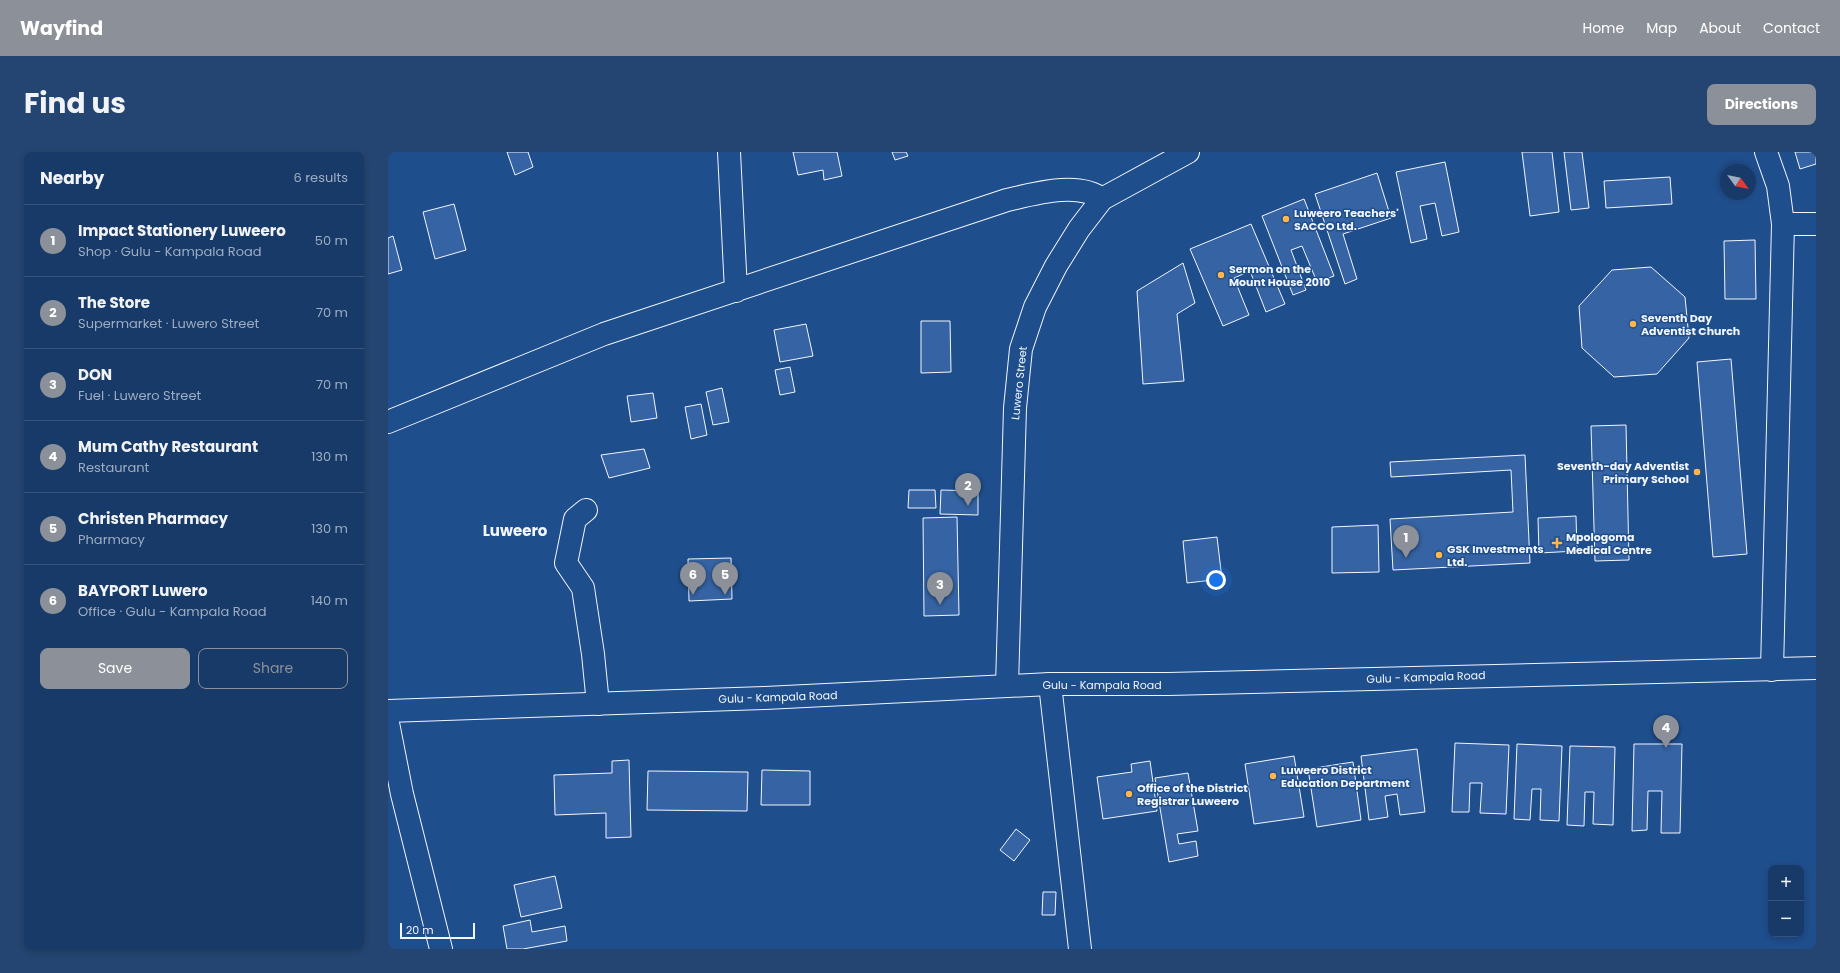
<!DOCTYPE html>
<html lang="en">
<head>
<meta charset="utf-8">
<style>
	body { margin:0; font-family:Poppins,sans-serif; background:#244571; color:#f1f3f6 }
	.controls { position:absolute; right:12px; bottom:12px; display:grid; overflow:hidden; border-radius:8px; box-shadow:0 2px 6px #0003 }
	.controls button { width:36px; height:36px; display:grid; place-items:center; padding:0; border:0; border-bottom:1px solid #36547d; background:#173a69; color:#f1f3f6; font:20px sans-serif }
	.compass { position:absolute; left:1332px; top:12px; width:36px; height:36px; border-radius:50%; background:#173a69; box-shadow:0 2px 6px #0003; rotate:123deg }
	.scale { position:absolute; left:12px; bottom:10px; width:75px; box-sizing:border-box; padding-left:4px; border:2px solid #f2f6ff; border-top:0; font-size:11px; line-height:14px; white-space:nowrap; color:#f2f6ff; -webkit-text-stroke:3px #1f4e8c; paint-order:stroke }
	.you { position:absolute; left:828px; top:428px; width:14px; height:14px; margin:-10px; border:3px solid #fff; border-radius:50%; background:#1a73e8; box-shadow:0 0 0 6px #1a73e833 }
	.badge { display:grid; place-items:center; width:26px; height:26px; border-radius:50%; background:#8c9099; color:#fff; font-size:13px; font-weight:700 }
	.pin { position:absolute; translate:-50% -33px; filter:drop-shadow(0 1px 2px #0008) }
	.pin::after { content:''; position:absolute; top:21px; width:14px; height:12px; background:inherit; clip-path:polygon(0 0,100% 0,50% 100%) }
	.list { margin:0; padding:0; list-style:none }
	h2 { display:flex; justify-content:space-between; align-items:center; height:52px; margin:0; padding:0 16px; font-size:17px }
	h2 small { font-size:13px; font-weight:400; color:#9eadc0 }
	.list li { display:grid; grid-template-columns:26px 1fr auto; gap:12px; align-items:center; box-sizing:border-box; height:72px; padding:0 16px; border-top:1px solid #36547d }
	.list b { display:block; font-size:15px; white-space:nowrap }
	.list p { margin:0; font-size:13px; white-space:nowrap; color:#9eadc0 }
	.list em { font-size:13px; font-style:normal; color:#9eadc0 }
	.actions { display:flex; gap:8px; padding:12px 16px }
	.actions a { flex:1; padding:9px 0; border:1px solid #8c9099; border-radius:8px; text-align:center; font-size:14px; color:#8c9099 }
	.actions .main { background:#8c9099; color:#fff }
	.map { position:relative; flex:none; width:1428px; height:797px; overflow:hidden; border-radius:8px }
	header { display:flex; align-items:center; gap:24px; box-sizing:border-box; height:56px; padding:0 20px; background:#8c9099; color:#fff }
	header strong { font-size:19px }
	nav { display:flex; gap:22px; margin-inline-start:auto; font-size:14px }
	.intro { display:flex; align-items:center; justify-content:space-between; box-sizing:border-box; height:96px; padding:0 24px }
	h1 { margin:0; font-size:28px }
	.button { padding:10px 18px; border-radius:8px; background:#8c9099; color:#fff; font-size:14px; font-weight:700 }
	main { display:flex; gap:24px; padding:0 24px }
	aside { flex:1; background:#173a69; border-radius:8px; box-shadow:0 2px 6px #0003 }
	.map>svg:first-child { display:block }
	.building { fill:#3563a3; stroke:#f2f6ff }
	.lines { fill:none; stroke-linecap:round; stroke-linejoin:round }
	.street-casing { stroke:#f2f6ff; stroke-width:24 }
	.secondary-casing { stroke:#f2f6ff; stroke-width:24 }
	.primary-casing { stroke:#f2f6ff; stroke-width:24 }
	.street { stroke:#1f4e8c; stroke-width:22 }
	.secondary { stroke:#1f4e8c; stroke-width:22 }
	.primary { stroke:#1f4e8c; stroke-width:22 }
	.poi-dot { fill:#ffb74d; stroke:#1f4e8c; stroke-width:1.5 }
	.labels { text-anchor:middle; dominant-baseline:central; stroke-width:3; stroke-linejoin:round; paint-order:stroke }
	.poi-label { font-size:11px; font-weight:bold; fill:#f2f6ff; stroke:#1f4e8c; text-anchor:start }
	.street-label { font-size:11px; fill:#f2f6ff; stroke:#1f4e8c }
	.district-label { font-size:15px; font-weight:bold; fill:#f2f6ff; stroke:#1f4e8c }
</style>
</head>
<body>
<header>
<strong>Wayfind</strong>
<nav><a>Home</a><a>Map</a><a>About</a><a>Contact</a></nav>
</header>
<div class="intro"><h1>Find us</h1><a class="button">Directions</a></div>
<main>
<aside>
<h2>Nearby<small>6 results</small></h2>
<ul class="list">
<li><span class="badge">1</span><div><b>Impact Stationery Luweero</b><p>Shop · Gulu - Kampala Road</p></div><em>50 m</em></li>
<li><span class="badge">2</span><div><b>The Store</b><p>Supermarket · Luwero Street</p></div><em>70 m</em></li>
<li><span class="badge">3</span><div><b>DON</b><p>Fuel · Luwero Street</p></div><em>70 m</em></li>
<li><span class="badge">4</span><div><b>Mum Cathy Restaurant</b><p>Restaurant</p></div><em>130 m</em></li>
<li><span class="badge">5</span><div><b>Christen Pharmacy</b><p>Pharmacy</p></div><em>130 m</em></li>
<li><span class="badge">6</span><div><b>BAYPORT Luwero</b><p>Office · Gulu - Kampala Road</p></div><em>140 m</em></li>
</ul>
<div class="actions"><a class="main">Save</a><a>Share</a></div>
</aside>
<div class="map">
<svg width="1428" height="797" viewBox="0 0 1428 797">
	<rect width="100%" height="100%" fill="#1f4e8c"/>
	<path class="building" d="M119 0H140L145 15 127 23Z
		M405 0H449L454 24 436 28 435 18 410 23Z
		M504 0H518L520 4 507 8Z
		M1134 0H1164L1171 60 1142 64Z
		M1176 0H1194L1201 56 1183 58Z
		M1407 0H1428V12L1412 17Z
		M1057 10 1071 80 1054 84 1047 51 1032 54 1039 87 1023 91 1008 20Z
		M989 21 1003 66 955 82 969 127 957 132 927 42Z
		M1282 25 1284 52 1218 56 1216 29Z
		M916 47 946 124 929 130 914 94 903 98 918 138 905 143 874 64Z
		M66 52 78 98 47 107 35 60Z
		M863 72 897 152 878 160 862 119 846 126 861 163 835 174 802 97Z
		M5 84 14 118 0 122V86Z
		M1367 88 1368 147H1337L1336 89Z
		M795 111 807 151 789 162 796 229 755 232 749 139Z
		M1263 115 1297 145 1301 186 1269 222 1226 225 1194 196 1191 154 1224 118Z
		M533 169H562L563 220 533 221Z
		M418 172 425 204 392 210 386 178Z
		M1343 207 1359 402 1325 405 1309 210Z
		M402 215 407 240 392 243 387 218Z
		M334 236 341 270 325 273 318 240Z
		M265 241 269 266 243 270 239 244Z
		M313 252 319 283 303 287 297 255Z
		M1238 273 1241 408 1207 409 1203 274Z
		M256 297 262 316 221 326 213 303Z
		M1137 303 1142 411 1005 418 1002 367 1125 360 1123 318 1003 325 1002 310Z
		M521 338H547L548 356H520Z
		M553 338 590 339V363L552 362Z
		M1188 364 1189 399 1151 401 1150 366Z
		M569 365 571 463 536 464 535 366Z
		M990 373 991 420 944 421V375Z
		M829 385 834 427 799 431 795 389Z
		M343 406 344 447 301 449 300 407Z
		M1067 591 1121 593 1118 662 1092 661 1094 631H1082L1081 660H1064Z
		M1129 592 1174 594 1171 669 1152 668 1153 637H1144L1142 668 1126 667Z
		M1246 592H1294L1292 681H1273L1274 639H1260L1259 678 1244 679Z
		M1182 594 1227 595 1225 673 1205 672 1206 640H1197L1196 674 1179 673Z
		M1029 597 1037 660 1012 663 1009 642 997 644 1000 665 981 668 973 604Z
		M906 604 916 665 866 672 857 612Z
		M241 608 243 685 218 686V661L167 663 166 623 224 621V609Z
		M762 609 769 659 715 667 709 625 744 620 743 612Z
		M965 610 973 668 929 675 920 617Z
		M374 618 422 619V653H373Z
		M260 619 360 620 359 659 259 658Z
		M800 621 810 679 789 682 791 692 808 689 810 704 781 710 767 626Z
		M628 677 642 688 626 709 612 698Z
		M167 724 174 756 133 765 126 733Z
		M655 740H668L667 763H654Z
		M142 768 144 780 177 774 179 789 135 797H119L115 774Z"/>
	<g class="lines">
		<defs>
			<path id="street" d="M341 0 348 139
				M1378 0 1390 34 1395 72 1384 518
				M1395 72H1428
				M0 270 216 182 619 48C646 42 690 29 714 47
				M198 358 187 367 178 411 195 436 205 502 210 552
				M662 532 692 797
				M0 571 14 642 53 797"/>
			<path id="secondary" d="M619 534 627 256 633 197 647 155 668 114 691 77 714 47 800 0"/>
			<path id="primary" d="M0 559 377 546 662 532H780L1428 516"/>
		</defs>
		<use href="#street" class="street-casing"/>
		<use href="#secondary" class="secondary-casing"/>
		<use href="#primary" class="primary-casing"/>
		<use href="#street" class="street"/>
		<use href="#secondary" class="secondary"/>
		<use href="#primary" class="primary"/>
	</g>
	<g class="poi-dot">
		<circle cx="898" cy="67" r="4"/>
		<circle cx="833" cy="123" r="4"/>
		<circle cx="1245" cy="172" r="4"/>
		<circle cx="1309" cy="320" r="4"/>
		<path d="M1167 385h4v4h4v4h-4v4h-4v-4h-4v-4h4z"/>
		<circle cx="1051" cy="403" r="4"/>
		<circle cx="885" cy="624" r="4"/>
		<circle cx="741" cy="642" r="4"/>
	</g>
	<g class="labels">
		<g class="poi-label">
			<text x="906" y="61">Luweero Teachers'<tspan x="906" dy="13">SACCO Ltd.</tspan></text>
			<text x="841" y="117">Sermon on the<tspan x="841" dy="13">Mount House 2010</tspan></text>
			<text x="1253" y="166">Seventh Day<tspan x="1253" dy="13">Adventist Church</tspan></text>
			<text x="1301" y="314" text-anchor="end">Seventh-day Adventist<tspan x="1301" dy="13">Primary School</tspan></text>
			<text x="1178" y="385">Mpologoma<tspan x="1178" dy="13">Medical Centre</tspan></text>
			<text x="1059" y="397">GSK Investments<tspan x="1059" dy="13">Ltd.</tspan></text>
			<text x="893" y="618">Luweero District<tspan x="893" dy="13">Education Department</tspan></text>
			<text x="749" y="636">Office of the District<tspan x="749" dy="13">Registrar Luweero</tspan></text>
		</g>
		<g class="street-label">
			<text transform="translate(631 231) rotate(-84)">Luwero Street</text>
			<text transform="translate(1038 525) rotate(-2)">Gulu - Kampala Road</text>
			<text x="714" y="533">Gulu - Kampala Road</text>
			<text transform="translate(390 545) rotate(-2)">Gulu - Kampala Road</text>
		</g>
		<g class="district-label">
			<text x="127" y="378">Luweero</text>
		</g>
	</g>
</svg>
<div class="controls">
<button>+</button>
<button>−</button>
</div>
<svg class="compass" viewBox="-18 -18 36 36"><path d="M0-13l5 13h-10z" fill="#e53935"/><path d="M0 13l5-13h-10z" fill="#9eadc0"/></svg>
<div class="scale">20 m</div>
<div class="you"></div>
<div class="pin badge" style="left:1018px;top:406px">1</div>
<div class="pin badge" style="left:580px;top:354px">2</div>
<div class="pin badge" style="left:552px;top:453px">3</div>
<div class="pin badge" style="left:1278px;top:596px">4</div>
<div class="pin badge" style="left:337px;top:443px">5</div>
<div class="pin badge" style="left:305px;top:443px">6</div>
</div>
</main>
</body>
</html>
